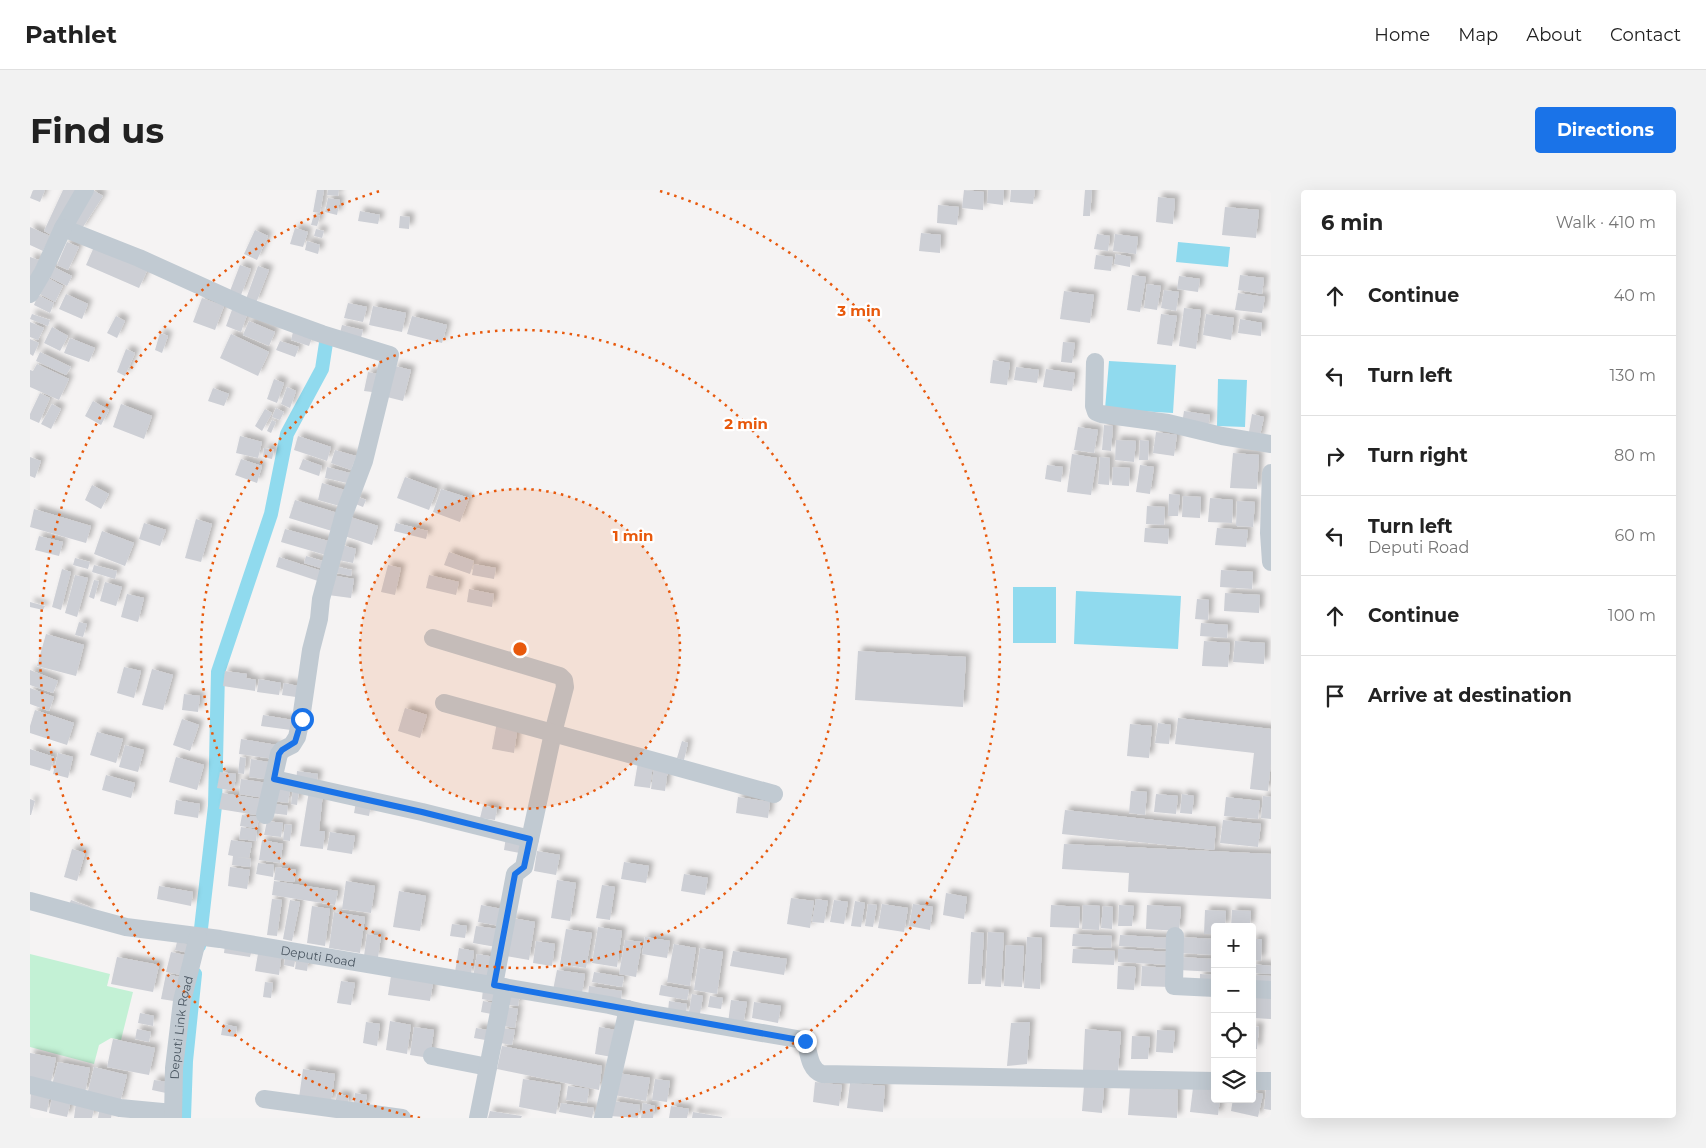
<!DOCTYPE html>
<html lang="en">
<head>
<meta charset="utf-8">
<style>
	body { margin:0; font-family:Montserrat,sans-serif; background:#f2f2f2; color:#222 }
	.controls { position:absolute; right:15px; bottom:15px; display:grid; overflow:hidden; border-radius:5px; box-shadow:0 5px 20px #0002 }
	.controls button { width:45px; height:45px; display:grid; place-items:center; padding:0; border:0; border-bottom:1px solid #e0e0e0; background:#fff; color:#222; font:25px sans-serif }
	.stop { position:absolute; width:15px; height:15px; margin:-11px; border:4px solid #1a73e8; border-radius:50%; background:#fff }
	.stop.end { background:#1a73e8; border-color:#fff; box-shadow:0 1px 5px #0008 }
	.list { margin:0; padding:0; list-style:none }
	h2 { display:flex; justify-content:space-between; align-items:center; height:65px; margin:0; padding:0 20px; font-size:21px }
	h2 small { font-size:16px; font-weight:400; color:#767676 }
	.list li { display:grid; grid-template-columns:32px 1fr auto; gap:15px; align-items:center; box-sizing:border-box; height:80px; padding:0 20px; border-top:1px solid #e0e0e0 }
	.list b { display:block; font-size:19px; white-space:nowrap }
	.list p { margin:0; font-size:16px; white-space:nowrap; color:#767676 }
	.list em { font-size:16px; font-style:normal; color:#767676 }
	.icon { flex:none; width:28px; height:28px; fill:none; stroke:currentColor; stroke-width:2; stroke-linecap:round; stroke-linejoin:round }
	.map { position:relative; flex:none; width:1241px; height:928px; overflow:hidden; border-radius:5px }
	header { display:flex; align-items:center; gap:30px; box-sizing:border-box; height:70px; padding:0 25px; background:#fff; border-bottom:1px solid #e0e0e0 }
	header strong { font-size:24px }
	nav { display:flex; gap:28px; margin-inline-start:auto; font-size:18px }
	.intro { display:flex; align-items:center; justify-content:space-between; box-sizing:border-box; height:120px; padding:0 30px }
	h1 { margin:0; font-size:35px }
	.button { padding:12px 22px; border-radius:5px; background:#1a73e8; color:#fff; font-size:18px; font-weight:700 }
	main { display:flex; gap:30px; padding:0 30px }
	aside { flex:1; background:#fff; border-radius:5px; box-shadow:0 5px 20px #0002 }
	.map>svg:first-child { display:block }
	.green { fill:#c3f1d5 }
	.water { fill:#90daee }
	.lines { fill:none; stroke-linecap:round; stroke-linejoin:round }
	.canal { stroke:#90daee; stroke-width:14 }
	.building { fill:#cdcfd5; filter:url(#shadow) }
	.minor { stroke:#c1cad2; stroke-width:18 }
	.route { stroke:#1a73e8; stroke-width:6 }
	.ring { fill:none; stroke:#e8590c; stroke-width:2.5; stroke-dasharray:2.5 5 }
	.labels { text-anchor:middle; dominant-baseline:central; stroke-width:4.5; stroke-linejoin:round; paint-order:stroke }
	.street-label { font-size:12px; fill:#4a5661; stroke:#fff }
	.centre { fill:#e8590c; stroke:#fff; stroke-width:2.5 }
	.ring-label { font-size:15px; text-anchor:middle; font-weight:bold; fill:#e8590c; stroke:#fff; stroke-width:4.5; stroke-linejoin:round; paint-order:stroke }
</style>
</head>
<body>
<header>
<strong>Pathlet</strong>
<nav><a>Home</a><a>Map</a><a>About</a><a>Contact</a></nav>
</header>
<div class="intro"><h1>Find us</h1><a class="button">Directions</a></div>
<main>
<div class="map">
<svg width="1241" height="928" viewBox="0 0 1241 928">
	<defs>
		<filter id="shadow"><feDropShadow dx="4.5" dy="-4.5" stdDeviation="2.5" flood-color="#0004"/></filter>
	</defs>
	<rect width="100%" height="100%" fill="#f5f3f3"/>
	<path class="green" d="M0 764 80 784 77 796 103 802 91 850 81 848 69 855 64 874 0 857Z"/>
	<path class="water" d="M1148 52 1200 57 1198 77 1146 72Z
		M1079 171 1146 175 1143 223 1075 219Z
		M1188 189 1217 190 1215 237 1187 236Z
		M983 397H1026V453H983Z
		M1046 401 1151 406 1148 459 1044 454Z"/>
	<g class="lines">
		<path class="canal" d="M169 756 185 616 188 482 241 324 257 244 292 179 296 153
			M154 928 156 871 165 784"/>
	</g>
	<path class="building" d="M3 0H15L10 12 0 8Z
		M33 0H47L25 47 14 41Z
		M63 0 73 6 51 40 41 34Z
		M287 0H294L290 23 283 22Z
		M298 0H309L308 6 297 5Z
		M934 0 954 2 953 20 932 18Z
		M958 0H974L973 15 957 13Z
		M981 0H1005L1003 14 980 12Z
		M1055 0H1062L1060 26H1053Z
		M1128 7 1145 9 1143 34 1126 32Z
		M298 8 310 10 307 25 295 22Z
		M908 15 929 17 927 35 907 33Z
		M1195 17 1229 20 1226 48 1192 45Z
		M330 21 350 25 348 34 328 31Z
		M284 24 290 26 287 36 281 35Z
		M370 26 380 27 379 39 369 38Z
		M0 37 20 46 13 61 0 55Z
		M265 38 278 42 273 57 260 54Z
		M286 39 294 41 292 48 284 46Z
		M225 40 238 46 227 70 214 64Z
		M891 43 911 45 910 63 889 61Z
		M1067 44 1080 46 1078 61 1064 59Z
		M1085 44 1108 47 1106 64 1083 61Z
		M277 51 290 55 288 64 275 60Z
		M37 52 49 57 38 80 27 75Z
		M64 57 117 81 109 98 56 75Z
		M1086 64 1101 67 1100 77 1084 74Z
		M1066 65 1083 67 1081 81 1064 79Z
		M0 67 9 70 0 90Z
		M210 75 221 79 211 105 200 101Z
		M22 76 42 86 37 96 17 86Z
		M228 76 239 80 226 113 216 109Z
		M1102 85 1116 87 1110 122 1097 120Z
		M1210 85 1234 88 1232 104 1208 100Z
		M1149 86 1170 89 1168 102 1147 99Z
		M16 87 33 96 25 112 8 103Z
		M1117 94 1131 96 1127 120 1114 118Z
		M1134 100 1149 102 1146 121 1131 118Z
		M1034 101 1064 105 1060 133 1030 129Z
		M1208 103 1235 107 1232 123 1205 120Z
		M36 104 58 114 52 129 29 119Z
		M8 105 24 113 20 123 4 115Z
		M172 108 194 116 185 140 163 132Z
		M318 113 337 117 333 132 314 128Z
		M343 116 376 123 372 142 339 135Z
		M203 117 218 122 211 142 196 136Z
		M1154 118 1171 120 1166 159 1149 156Z
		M2 124 20 130 18 136 0 129Z
		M1131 124 1147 126 1142 156 1127 154Z
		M1176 124 1204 128 1201 150 1173 145Z
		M86 126 95 131 87 148 77 143Z
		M382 126 417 135 412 153 377 144Z
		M1210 129 1232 133 1231 146 1208 143Z
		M219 131 245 142 239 156 213 145Z
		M0 132 14 138 8 150 0 147Z
		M312 135 333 140 331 148 310 143Z
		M22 137 38 146 30 161 14 153Z
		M263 142 282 148 279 156 261 150Z
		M130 143 138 146 132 163 125 160Z
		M201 144 239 162 228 186 190 168Z
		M40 148 65 158 59 172 34 163Z
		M0 149 9 153 3 166 0 164Z
		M250 151 269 157 265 167 246 160Z
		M1033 152 1045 153 1042 173 1031 172Z
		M96 159 105 163 95 186 87 182Z
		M10 162 41 177 36 185 6 171Z
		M963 170 980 173 977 195 960 193Z
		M7 174 39 189 29 210 0 197V180L3 181Z
		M365 176 381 180 373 211 357 207Z
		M986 177 1009 180 1007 193 984 190Z
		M1016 179 1045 183 1042 201 1013 197Z
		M338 182 353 185 350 203 334 201Z
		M244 189 254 193 247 213 237 209Z
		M257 197 266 201 260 218 251 214Z
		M183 198 199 204 194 216 178 211Z
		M10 203 20 208 9 233 0 229V224Z
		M63 211 79 220 71 235 55 226Z
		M22 214 31 219 21 239 11 234Z
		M91 214 122 226 114 249 83 237Z
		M246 218 254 222 250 230 242 227Z
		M235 219 242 223 232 241 225 236Z
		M1154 221 1180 225 1178 238 1152 234Z
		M1222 224 1234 227 1229 250 1218 248Z
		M242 230 246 232 241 243 237 241Z
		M1074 235 1083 236 1081 261 1072 260Z
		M1048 237 1068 240 1064 263 1044 260Z
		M1126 242 1147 245 1144 266 1123 263Z
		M210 246 232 252 228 268 206 263Z
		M268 246 301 257 297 271 264 260Z
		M1086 250 1106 251 1104 272 1085 270Z
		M1110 250 1119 251 1118 270H1109Z
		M234 258 244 260 242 269 233 267Z
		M305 260 326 266 321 280 301 273Z
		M1203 263 1229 265 1227 299 1200 298Z
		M1042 264 1067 268 1061 305 1037 302Z
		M0 267 11 271 5 288 0 286Z
		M1070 267 1080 268 1079 295 1068 294Z
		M211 269 232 276 227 293 205 285Z
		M273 269 292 276 289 286 269 279Z
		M1017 275 1033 277 1031 292 1015 289Z
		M1110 275 1124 277 1120 304 1106 302Z
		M297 277 320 283 317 293 295 288Z
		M1083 277 1100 278 1099 296 1082 295Z
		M375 287 407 299 399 320 367 308Z
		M292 293 318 301 313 317 288 310Z
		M62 295 79 304 71 319 55 310Z
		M411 299 439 308 430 332 403 322Z
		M1139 304 1150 305 1148 326H1138Z
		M326 306 336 310 333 317 323 313Z
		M1153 306 1171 307 1170 328 1152 327Z
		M1180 308 1203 310 1202 333 1178 332Z
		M265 310 311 324 305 342 259 328Z
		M1207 311 1225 312 1223 337 1206 336Z
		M1117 316 1135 317 1134 335 1116 334Z
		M4 319 61 336 56 353 0 337Z
		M317 326 348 336 342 355 311 345Z
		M166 329 182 334 171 372 155 368Z
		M114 333 136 340 130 356 109 349Z
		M366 333 398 341 396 349 364 341Z
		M1115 338 1139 339 1138 354 1114 352Z
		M1187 338 1218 340 1216 357 1185 355Z
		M255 339 302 352 299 366 251 352Z
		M72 341 104 353 95 376 64 364Z
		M9 346 33 352 29 366 5 360Z
		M312 355 326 359 323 373 308 370Z
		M419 362 444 371 440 384 414 375Z
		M276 366 296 372 294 379 274 373Z
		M249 367 295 382 291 392 246 377Z
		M45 368 60 372 58 379 43 375Z
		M444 374 466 378 464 389 442 385Z
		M64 375 87 381 85 389 62 382Z
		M358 375 371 378 365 405 351 402Z
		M304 376 322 380 321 386 302 382Z
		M32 379 41 382 31 420 22 417Z
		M1191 380 1223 382 1222 399 1190 397Z
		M45 385 58 388 47 427 35 423Z
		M301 385 324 389 321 408 298 405Z
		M399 385 429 392 426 405 396 398Z
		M64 390 69 391 64 409 59 407Z
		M75 392 92 397 86 416 70 411Z
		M439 399 464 404 462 417 437 412Z
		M1195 403 1230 405 1229 423 1194 421Z
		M97 404 114 408 108 432 91 427Z
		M1167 409 1179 410 1178 430 1165 429Z
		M0 412 15 416 13 420 0 417Z
		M49 432 57 434 53 447 45 445Z
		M1171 433 1198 435 1197 448 1170 446Z
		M16 444 54 455 46 486 7 476Z
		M1174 451 1200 453 1198 477 1172 476Z
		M1205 451 1235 453 1234 474 1203 472Z
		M828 461 936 467 933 517 825 510Z
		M94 477 111 481 104 508 87 503Z
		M122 479 143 485 133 520 112 515Z
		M0 480 28 491 23 503 0 495Z
		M195 481 217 484 216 488 226 490 225 501 193 496Z
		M229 489 251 493 249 505 227 502Z
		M254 493 268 496 266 507 252 505Z
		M0 498 24 507 19 521 0 514Z
		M154 504 170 506 168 522 152 520Z
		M375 518 397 525 390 548 368 541Z
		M5 520 44 533 37 555 0 543V536Z
		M233 525 263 530 261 540 231 536Z
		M1148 528 1241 539V572L1238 601 1220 599 1224 563 1145 554Z
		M152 529 169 535 160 561 143 555Z
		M467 532 488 535 484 563 462 559Z
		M1128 533 1141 535 1139 554 1125 553Z
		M1100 534 1122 536 1119 568 1097 566Z
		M67 542 93 549 86 573 60 565Z
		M211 549 247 555 245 569 209 564Z
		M652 551 658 553 654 570 647 568Z
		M95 555 114 560 108 582 89 577Z
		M0 559 24 567 20 581 0 575Z
		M28 563 43 567 38 588 23 584Z
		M146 567 174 575 167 600 139 592Z
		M210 567 216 568 214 584 208 583Z
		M221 569 244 573 242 590 219 587Z
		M608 572 623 574 620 598 604 596Z
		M624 577 638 579 635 601 621 599Z
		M267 581 288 584 286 596 266 593Z
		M190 582 206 584 204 601 187 598Z
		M76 585 105 593 101 608 72 600Z
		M211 589 237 593 235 608 209 604Z
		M245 597 260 599 258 613 243 611Z
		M263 599 269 600 267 615 261 614Z
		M279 601 293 603 289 641H295L293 659 270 656Z
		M1101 601 1117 602 1115 625 1099 623Z
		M192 603 236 610 233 626 189 619Z
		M1126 604 1148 606 1146 624 1124 622Z
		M1152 604 1164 606 1162 624 1150 623Z
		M1233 606 1241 607V629L1231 628Z
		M708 607 740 612 738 628 706 623Z
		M1196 607 1230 611 1228 629 1194 626Z
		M0 609 5 611 1 625H0Z
		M146 610 170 614 168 628 144 624Z
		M326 612 341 615 339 626 324 623Z
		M240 613 258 616 257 625 239 623Z
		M453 616 467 618 465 630 450 628Z
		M1035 620 1186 637 1184 660 1032 644Z
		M212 625 229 627 227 638 210 636Z
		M1193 630 1231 634 1228 657 1190 653Z
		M237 631 253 633 251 647 234 645Z
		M255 634 262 635 260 651 253 650Z
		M211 637 227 640 226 651 209 649Z
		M300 642 325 646 322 664 297 660Z
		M476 647 498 651 495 664 474 660Z
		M201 650 222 653 219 668 207 667 221 669 220 677 202 675 203 666 198 665Z
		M232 650 253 654 250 673 229 670Z
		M1034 654 1241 664V709L1098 702 1099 683 1032 679Z
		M42 659 55 663 47 691 34 687Z
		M507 661 530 665 526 685 504 681Z
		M594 672 619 676 616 693 591 689Z
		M228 673 244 675 243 687 226 684Z
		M200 677 220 680 217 699 198 696Z
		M246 677 266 680 264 692 244 690Z
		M654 684 678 688 675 705 651 701Z
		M527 690 546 693 540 731 521 728Z
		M244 691 308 701 305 715 242 705Z
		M316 691 345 696 341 723 312 719Z
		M572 695 585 697 580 730 566 728Z
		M129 696 163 702 161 716 127 709Z
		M369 701 396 706 390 741 363 737Z
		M916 703 937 707 934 729 913 725Z
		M761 708 784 711 780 738 757 734Z
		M242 709 252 710 247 746 237 745Z
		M786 709 798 711 794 733 782 732Z
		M41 710 60 717 58 723 39 715Z
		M260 710 270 712 262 751 253 749Z
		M804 710 818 712 814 734 800 732Z
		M825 711 835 713 831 737 821 736Z
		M838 714 847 715 843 737 835 736Z
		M852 714 878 718 874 742 848 738Z
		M883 714 903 717 900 740 879 736Z
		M451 715 472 719 470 736 448 732Z
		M1021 715 1050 717 1049 738 1020 737Z
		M1053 715 1070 716 1069 740 1052 739Z
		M1089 715 1104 716 1102 736H1088Z
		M1117 715 1151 717 1149 741 1116 739Z
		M282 716 300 719 295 756 277 753Z
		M1073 716 1083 717 1082 739 1071 738Z
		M1175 720 1196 721 1195 737H1185V744H1174Z
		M1202 720 1221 721 1220 737H1201Z
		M304 722 335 727 330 763 299 758Z
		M482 728 505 732 499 770 476 766Z
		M422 734 437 736 435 748 420 746Z
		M446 736 469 739 466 757 443 753Z
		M568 737 592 741 587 777 562 773Z
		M536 739 562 743 556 778 530 774Z
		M941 742 954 743 951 794H938Z
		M958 742 974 743 971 797 955 796Z
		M337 744 351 746 348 768 334 766Z
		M1043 744 1082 746 1081 758 1042 756Z
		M1090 745 1141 748V759L1089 756Z
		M615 747 640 751 637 768 612 764Z
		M997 747 1012 748 1010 799 994 798Z
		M1150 747 1185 749V765L1149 763Z
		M1222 749H1232L1231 771 1222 770Z
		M595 750 612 752 606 787 589 784Z
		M506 751 525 754 522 776 503 773Z
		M147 752 161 755 159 763 145 760Z
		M644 754 666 758 660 796 637 792Z
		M195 755 222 759 220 767 194 763Z
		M976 755 994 756 992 797 974 796Z
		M229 758 252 762 249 785 225 781Z
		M429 758 444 761 441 785 425 782Z
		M670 758 693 762 687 804 664 800Z
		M1043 759 1085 761 1084 775 1042 773Z
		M1088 759 1142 762 1141 775 1088 772Z
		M703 761 757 769 754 785 700 776Z
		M141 762 160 766 156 786 136 782Z
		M256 762 266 764 264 777 254 775Z
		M447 764 465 767 461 790 443 787Z
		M267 765 279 767 277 781 265 779Z
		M87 767 129 775 123 802 81 794Z
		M1149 767 1185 769V782L1149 780Z
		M1222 774 1241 776V784L1222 783Z
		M1088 776 1106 777 1104 800 1087 799Z
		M1112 776 1141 778 1140 797 1111 796Z
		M527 780 555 784 552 804 523 800Z
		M564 782 594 787 592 797 562 792Z
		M136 784 155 788 150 812 131 809Z
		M1170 784 1185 785V794L1170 793Z
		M1222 785 1241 786V797L1222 796Z
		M361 786 403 793 400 811 358 805Z
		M311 791 325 793 321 815 307 813Z
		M235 792 243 793 241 808 233 807Z
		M631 795 659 800 657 810 629 805Z
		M559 796 592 801 591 811 558 806Z
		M453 799 472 802 470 812 452 809Z
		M480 803 490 804 488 816 479 815Z
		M1222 803 1241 804V829L1222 828Z
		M662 804 673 806 670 824 659 822Z
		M680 806 693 808 691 819 678 817Z
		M701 810 717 812 713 835 698 833Z
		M453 811 468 814 467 825 451 822Z
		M639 811 657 814 656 824 638 821Z
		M724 812 751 816 748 833 722 828Z
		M477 817 488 819 485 838 474 836Z
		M110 823 124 826 123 836 108 833Z
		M360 831 381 835 377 864 356 860Z
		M336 832 350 834 347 856 333 853Z
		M1000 832 997 874 977 876 981 833Z
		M193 834 207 837 205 847 191 845Z
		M1222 836 1229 837 1227 859H1222Z
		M384 837 404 840 400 868 380 865Z
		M569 837 586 840 582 867 565 864Z
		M446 838 463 841 461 851 444 848Z
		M473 838 485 840 482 855 470 853Z
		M107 839 121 842 119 852 105 849Z
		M1055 839 1091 842 1088 882 1053 880Z
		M1127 840 1145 841 1143 863 1126 862Z
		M1102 846 1120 847 1118 869H1101Z
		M83 849 125 858 119 885 77 877Z
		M1182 854H1185V877H1181Z
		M472 856 572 876 569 900 467 879Z
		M0 863 26 868 21 892 0 888Z
		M28 872 60 878 55 903 22 895Z
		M64 877 97 885 90 913 57 905Z
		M273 879 305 884 301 913 269 908Z
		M587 883 620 888 616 911 584 905Z
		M493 889 531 895 526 924 489 917Z
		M625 889 640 891 637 912 622 910Z
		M124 890 138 892 136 903 122 900Z
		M785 892 812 895 809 916 783 912Z
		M820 893 855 896 853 922 817 918Z
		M538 896 559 899 557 913 536 910Z
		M1054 896 1074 898 1072 923 1052 921Z
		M1100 897 1148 900 1147 928 1098 925Z
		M1163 898 1185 900V909H1190L1188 925 1160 922Z
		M1236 899H1241V920L1234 919Z
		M1 900 20 904 17 922 0 918Z
		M1222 902 1233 904 1228 927 1201 921 1203 909H1222Z
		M325 903 337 905 334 919 323 917Z
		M307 904 319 906 317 917 305 915Z
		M22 907 41 911 37 927 19 923Z
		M583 911 610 915 608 928 580 926Z
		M46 912 65 915 62 928H44Z
		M531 913 564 918 562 928 529 922Z
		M613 913 625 916 623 928H611Z
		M70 916 83 918 81 928H68Z
		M641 916 659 919 657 928H639Z
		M460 921 492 926 491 928H458Z
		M663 922 692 927V928H662Z"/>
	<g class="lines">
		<g class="minor">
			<path d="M55 0 33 38 109 68 215 116 292 144 360 165 334 271 314 324 291 409 289 429 281 460 271 529 267 547 262 555 252 560 249 564 235 625"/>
			<path d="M0 104 13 82 33 38"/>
			<path d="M1065 172 1064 216 1066 222 1071 224 1138 233 1192 246 1241 254"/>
			<path d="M1241 283 1239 343 1241 372"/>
			<path d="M403 448 530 486 534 490 535 497 523 543 494 677 485 684 464 795"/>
			<path d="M414 513 744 604"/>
			<path d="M244 589 392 622 500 649"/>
			<path id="s1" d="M0 711 96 737 190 749 579 815 610 822 773 850 776 853C779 865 780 880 792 884L1185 891"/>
			<path d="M1145 746 1144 796 1185 798"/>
			<path d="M1222 799 1241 800"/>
			<path d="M402 866 458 877"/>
			<path d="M1222 891H1241"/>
			<path d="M0 895 90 918 143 923"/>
			<path d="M234 909 372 928"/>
			<path id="s2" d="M143 928 144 878 152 811 168 747"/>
			<path d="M448 928 474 797"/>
			<path d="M573 928 598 819"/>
		</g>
	</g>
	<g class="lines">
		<path class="route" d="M272 529 265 552 252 560 249 564 244 589 392 622 500 649 494 677 485 684 464 795 775 851"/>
	</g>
	<circle cx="490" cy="459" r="160" fill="#e8590c" fill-opacity=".12"/>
	<g class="ring">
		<circle cx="490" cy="459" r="160"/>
		<circle cx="490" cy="459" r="319"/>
		<path d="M390 928A479 479 0 0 1 350 1M630 1A479 479 0 0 1 590 928"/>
	</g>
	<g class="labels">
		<g class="street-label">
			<text stroke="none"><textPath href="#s1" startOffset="294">Deputi Road</textPath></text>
			<text stroke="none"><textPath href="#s2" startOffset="91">Deputi Link Road</textPath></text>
		</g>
	</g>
	<circle cx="490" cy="459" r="8" class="centre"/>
	<g class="ring-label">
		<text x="829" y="126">3 min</text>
		<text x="716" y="239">2 min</text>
		<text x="603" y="351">1 min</text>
	</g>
</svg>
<div class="controls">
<button>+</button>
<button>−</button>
<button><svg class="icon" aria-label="locate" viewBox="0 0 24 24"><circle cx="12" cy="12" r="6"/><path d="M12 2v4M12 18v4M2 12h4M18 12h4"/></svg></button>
<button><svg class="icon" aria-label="layers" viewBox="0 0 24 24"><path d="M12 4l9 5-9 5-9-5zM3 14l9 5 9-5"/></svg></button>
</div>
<div class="stop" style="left:272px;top:529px"></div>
<div class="stop end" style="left:775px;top:851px"></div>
</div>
<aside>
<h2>6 min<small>Walk · 410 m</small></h2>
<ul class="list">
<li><svg class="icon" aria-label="ahead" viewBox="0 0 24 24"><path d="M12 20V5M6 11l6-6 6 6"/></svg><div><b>Continue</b></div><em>40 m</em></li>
<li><svg class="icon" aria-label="left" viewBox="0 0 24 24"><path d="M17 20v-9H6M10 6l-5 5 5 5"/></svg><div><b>Turn left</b></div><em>130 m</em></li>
<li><svg class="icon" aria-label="right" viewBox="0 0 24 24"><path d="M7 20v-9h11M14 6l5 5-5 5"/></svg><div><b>Turn right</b></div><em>80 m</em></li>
<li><svg class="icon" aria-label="left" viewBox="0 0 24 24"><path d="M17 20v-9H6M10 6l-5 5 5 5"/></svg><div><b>Turn left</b><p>Deputi Road</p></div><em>60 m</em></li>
<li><svg class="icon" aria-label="ahead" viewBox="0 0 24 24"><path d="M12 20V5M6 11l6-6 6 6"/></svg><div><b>Continue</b></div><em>100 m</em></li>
<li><svg class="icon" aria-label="arrive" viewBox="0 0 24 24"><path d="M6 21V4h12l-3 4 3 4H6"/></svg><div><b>Arrive at destination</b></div></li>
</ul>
</aside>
</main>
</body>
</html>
